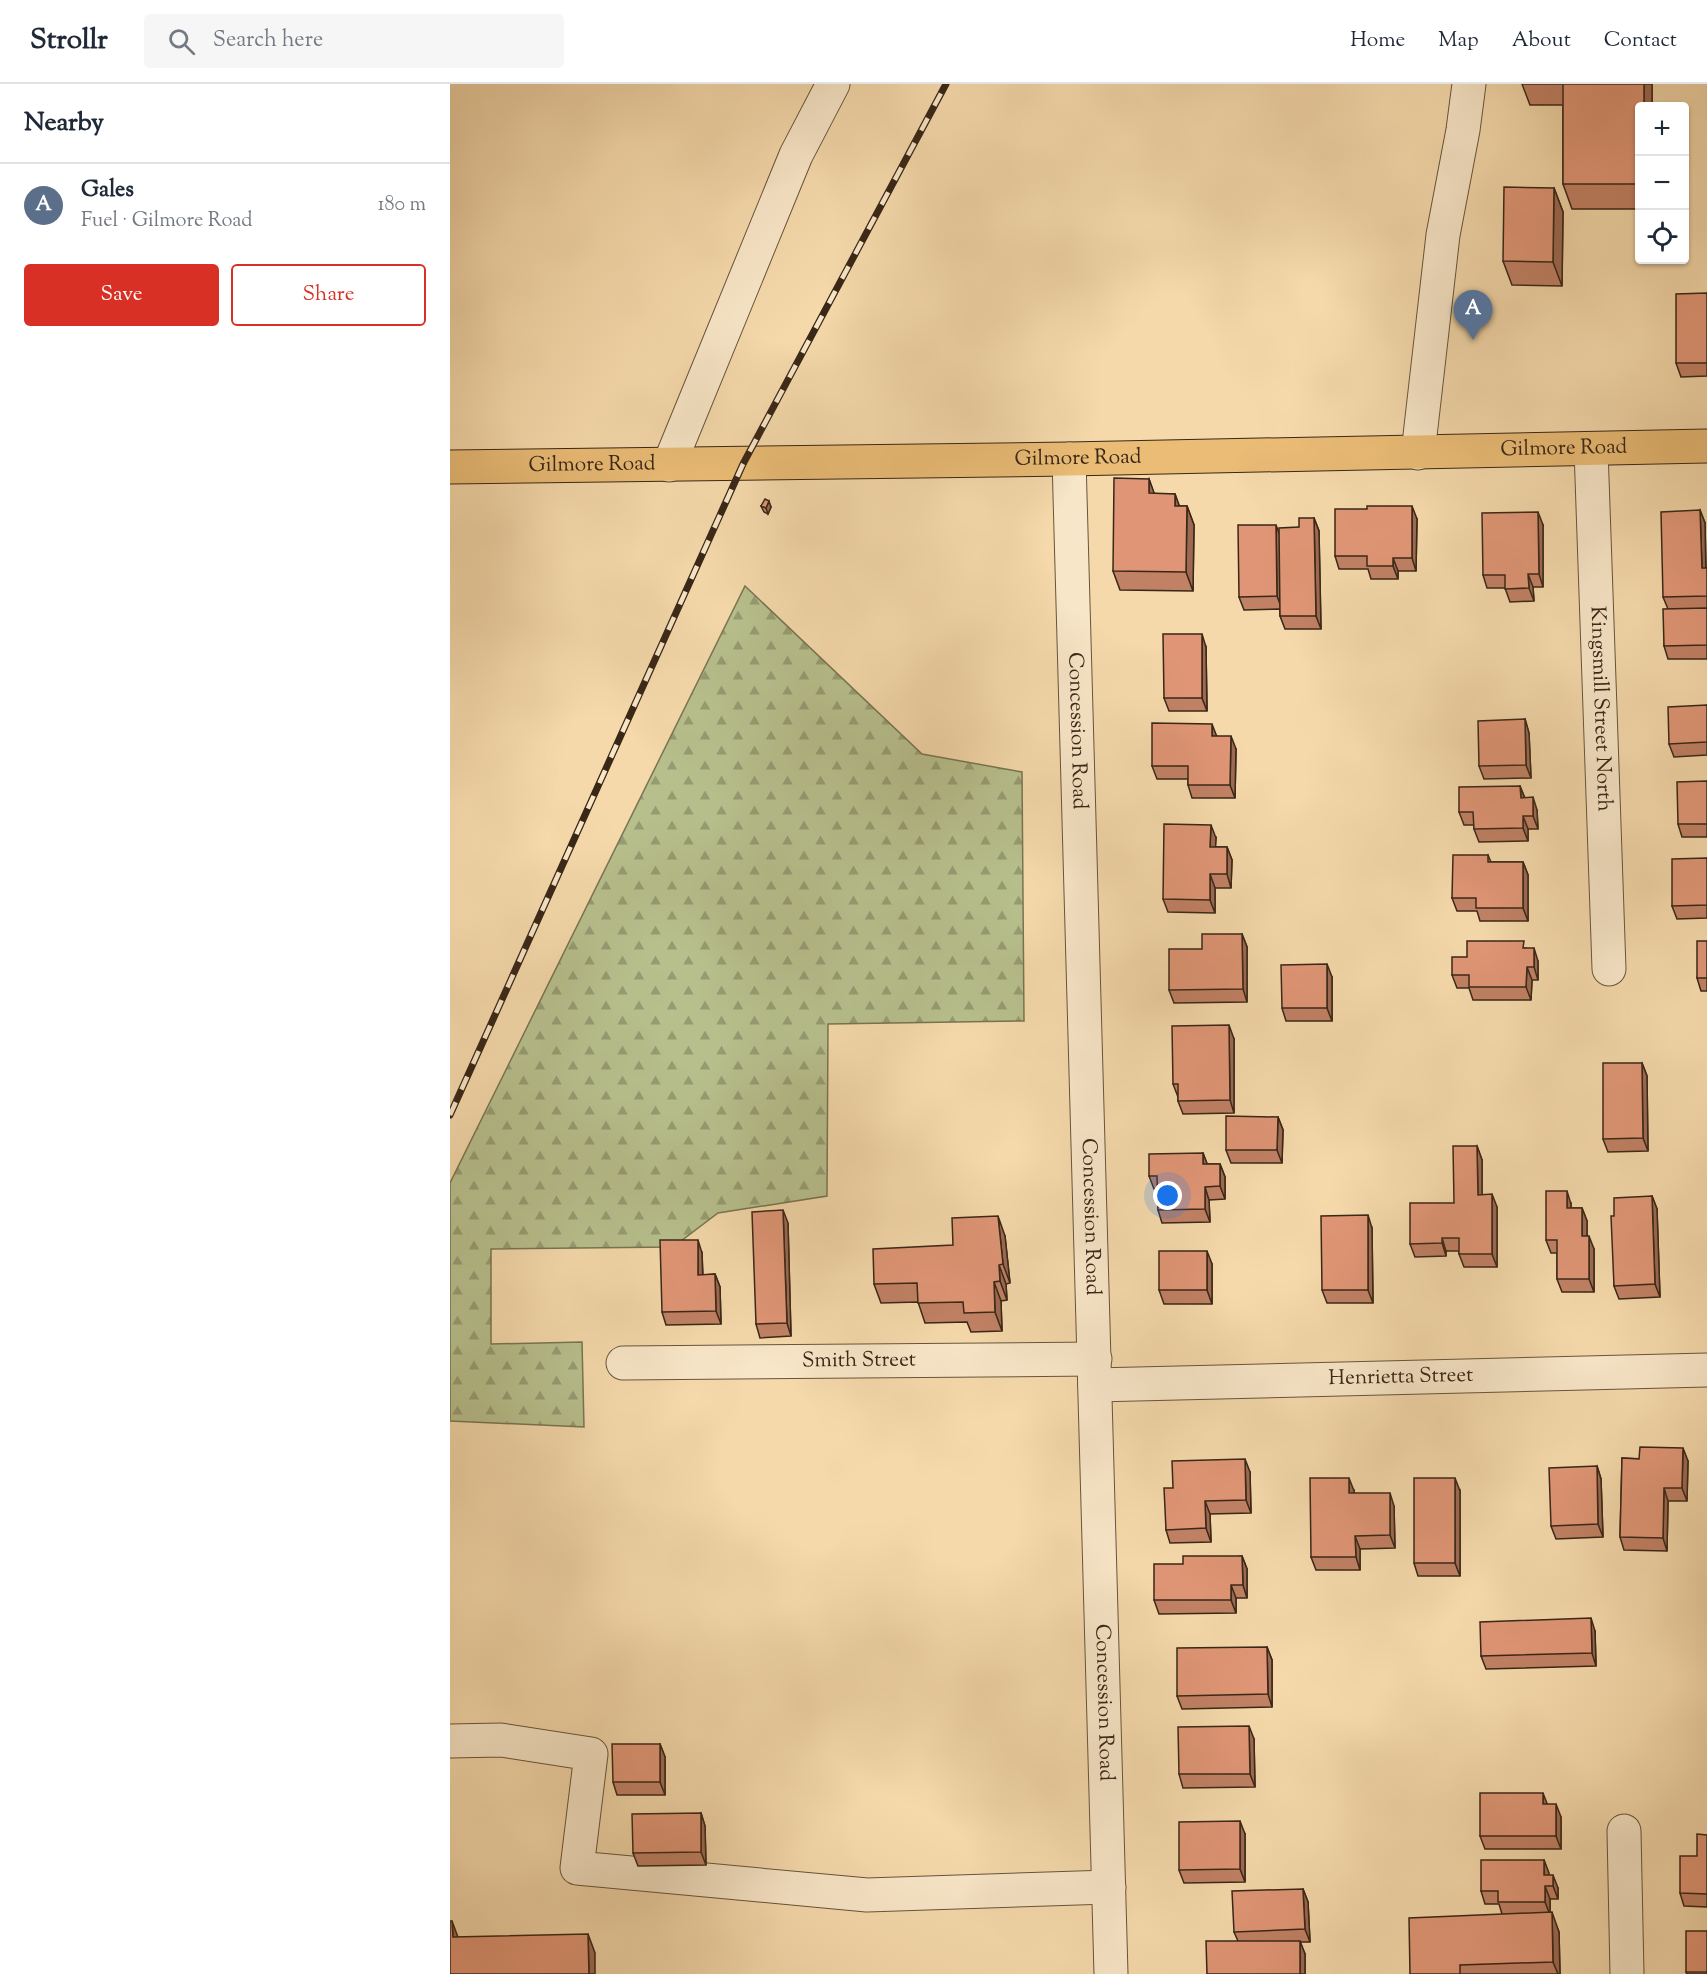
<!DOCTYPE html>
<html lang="en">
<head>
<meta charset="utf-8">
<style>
	body { margin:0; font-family:"Sorts Mill Goudy",serif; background:#f6f6f7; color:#1f2937 }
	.controls { position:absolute; right:18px; top:18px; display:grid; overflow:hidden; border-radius:6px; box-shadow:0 2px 4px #0004 }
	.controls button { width:54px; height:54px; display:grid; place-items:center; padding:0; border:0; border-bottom:2px solid #e0e1e3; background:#fff; color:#1f2937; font:30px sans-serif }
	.you { position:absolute; left:718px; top:1112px; width:21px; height:21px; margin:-15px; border:4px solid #fff; border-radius:50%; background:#1a73e8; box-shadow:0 0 0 9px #1a73e833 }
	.badge { display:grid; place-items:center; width:39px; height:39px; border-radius:50%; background:#d93025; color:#fff; font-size:20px; font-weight:700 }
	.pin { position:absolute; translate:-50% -50px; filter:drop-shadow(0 2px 3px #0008) }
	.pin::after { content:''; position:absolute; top:32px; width:21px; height:18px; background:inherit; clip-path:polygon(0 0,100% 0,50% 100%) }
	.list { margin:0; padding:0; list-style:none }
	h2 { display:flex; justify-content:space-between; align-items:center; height:78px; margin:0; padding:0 24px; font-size:26px }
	h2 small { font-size:20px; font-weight:400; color:#747a83 }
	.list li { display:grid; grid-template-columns:39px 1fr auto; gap:18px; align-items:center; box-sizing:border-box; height:84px; padding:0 24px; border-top:2px solid #e0e1e3 }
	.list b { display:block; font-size:22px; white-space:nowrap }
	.list p { margin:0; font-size:20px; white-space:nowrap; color:#747a83 }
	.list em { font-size:20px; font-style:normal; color:#747a83 }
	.actions { display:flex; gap:12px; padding:18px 24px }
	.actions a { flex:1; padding:14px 0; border:2px solid #d93025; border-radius:6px; text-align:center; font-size:21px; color:#d93025 }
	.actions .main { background:#d93025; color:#fff }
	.icon { flex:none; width:33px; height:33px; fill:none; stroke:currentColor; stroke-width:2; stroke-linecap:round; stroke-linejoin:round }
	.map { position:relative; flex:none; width:1257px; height:1890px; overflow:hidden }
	header { display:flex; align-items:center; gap:36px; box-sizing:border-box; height:84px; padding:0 30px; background:#fff; border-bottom:2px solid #e0e1e3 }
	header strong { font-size:28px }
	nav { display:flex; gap:33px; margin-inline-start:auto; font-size:21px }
	.search { width:420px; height:54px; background:#f6f6f7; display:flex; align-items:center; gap:15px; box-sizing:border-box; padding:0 21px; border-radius:6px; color:#747a83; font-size:22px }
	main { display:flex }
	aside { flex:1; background:#fff }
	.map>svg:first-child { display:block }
	.forest { fill:url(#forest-firs); stroke:#787452; stroke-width:1.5 }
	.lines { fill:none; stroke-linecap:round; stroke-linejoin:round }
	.minor-casing { stroke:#68543c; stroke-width:35 }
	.major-casing { stroke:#392717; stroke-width:35 }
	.minor { stroke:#f8e6c8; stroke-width:33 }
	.major { stroke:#eabc76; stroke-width:33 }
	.rail-casing { stroke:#392717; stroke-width:7 }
	.rail { stroke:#f8e6c8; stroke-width:4.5; stroke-dasharray:14; stroke-linecap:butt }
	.wall { fill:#c18165; stroke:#392717; stroke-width:1.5 }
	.shaded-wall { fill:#9d6953; stroke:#392717; stroke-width:1.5 }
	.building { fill:#e09676; stroke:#392717; stroke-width:1.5 }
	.labels { text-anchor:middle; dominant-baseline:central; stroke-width:4.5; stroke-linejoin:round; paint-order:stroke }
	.street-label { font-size:21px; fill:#392717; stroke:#f8e6c8 }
</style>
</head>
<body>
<header>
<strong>Strollr</strong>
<div class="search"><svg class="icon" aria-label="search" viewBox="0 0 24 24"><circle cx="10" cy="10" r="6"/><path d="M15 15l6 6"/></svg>Search here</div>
<nav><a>Home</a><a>Map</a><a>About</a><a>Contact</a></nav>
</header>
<main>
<aside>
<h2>Nearby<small></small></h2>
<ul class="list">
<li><span class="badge" style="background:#5c6f8a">A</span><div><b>Gales</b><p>Fuel · Gilmore Road</p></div><em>180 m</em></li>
</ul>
<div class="actions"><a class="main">Save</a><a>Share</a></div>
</aside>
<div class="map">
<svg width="1257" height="1890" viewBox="0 0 1257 1890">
	<defs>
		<pattern id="forest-firs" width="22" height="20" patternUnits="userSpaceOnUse" patternTransform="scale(1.5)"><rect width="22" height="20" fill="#b7c08d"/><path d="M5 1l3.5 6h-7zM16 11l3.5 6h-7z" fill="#969c72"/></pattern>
	</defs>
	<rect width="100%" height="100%" fill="#f5d9ab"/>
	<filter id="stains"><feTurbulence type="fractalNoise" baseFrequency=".00333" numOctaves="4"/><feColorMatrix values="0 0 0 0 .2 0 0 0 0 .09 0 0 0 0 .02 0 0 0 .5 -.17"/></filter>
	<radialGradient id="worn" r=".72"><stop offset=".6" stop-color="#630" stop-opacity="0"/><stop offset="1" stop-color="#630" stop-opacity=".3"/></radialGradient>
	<path class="forest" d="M295 502 472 670 572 688 574 937 378 940 377 1112 268 1129 223 1163 41 1165V1260L132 1258 134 1343 0 1337V1099Z"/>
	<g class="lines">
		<defs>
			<g id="minor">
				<path id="s1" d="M1141 365 1159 885"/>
				<path d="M968 369 993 151 1013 46 1019 0"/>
				<path id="s2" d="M619 375 661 1890"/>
				<path d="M219 381 346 71 383 0"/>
				<path id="s3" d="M173 1279 645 1275"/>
				<path id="s4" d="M645 1301 1257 1286"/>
				<path d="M0 1657 51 1656 141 1670 127 1784 417 1811 659 1803"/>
				<path d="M1174 1747 1177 1890"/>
			</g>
			<g id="major">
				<path id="s5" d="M0 383 619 375 1257 362"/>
			</g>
		</defs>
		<use href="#minor" class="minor-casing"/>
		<use href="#major" class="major-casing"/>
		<use href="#minor" class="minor"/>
		<use href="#major" class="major"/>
		<defs>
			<path id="rail" d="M0 1031 293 380 496 0"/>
		</defs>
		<use href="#rail" class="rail-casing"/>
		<use href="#rail" class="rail"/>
	</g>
	<path class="wall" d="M1072 0H1202V22H1190V125H1122L1113 100V21H1080Z
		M1104 104 1113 128 1112 202 1062 201 1053 177Z
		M1257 209V292L1231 293 1226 279Z
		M699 395 704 410H725L729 422H737L744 441 743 507 670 506 663 487Z
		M311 422 321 423 318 430 314 428Z
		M1250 426 1255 439 1256 484H1257V575H1218L1214 562 1218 525 1213 513Z
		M864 434 869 447 871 545H835L830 532V525L794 526 789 513 829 448 849 443Z
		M967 435 966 487H948V495H921L918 485H889L885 472Z
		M1093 441V503H1083L1084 517 1060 518 1055 504H1037L1033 491Z
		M756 563 757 627H719L714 614Z
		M1257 621V671L1224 673 1219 660Z
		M1075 635 1079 649 1081 694 1034 695 1029 682Z
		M767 652 786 665 785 714H742L738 701V695H707L702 682Z
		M1257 697V753H1232L1228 740Z
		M1070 702 1075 714 1087 726 1088 745H1078V757L1029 758 1024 745V741H1014L1009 728Z
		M766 754 765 763H777L782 776 781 804H765V829L718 828 713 815Z
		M1038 771 1041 778H1073L1078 791V837H1030L1027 827H1007L1002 814Z
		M1257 774V834L1227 835 1222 822Z
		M792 850 797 863V918L724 919 719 906Z
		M1257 857V907H1251L1247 894Z
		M1076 864 1088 877V896H1082L1081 916H1023L1019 904H1007L1002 891 1017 873Z
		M882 893V937H836L832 924Z
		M784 955V1029L733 1030 728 1017V1013L723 1000Z
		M1192 979 1197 992 1198 1067 1158 1068 1153 1055Z
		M828 1033 833 1046 832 1079H781L776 1066Z
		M1027 1062 1032 1076V1111L1047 1123V1183H1014L1009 1170V1167H996V1172L965 1173 960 1160 1004 1119Z
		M753 1069 757 1080H770L775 1093V1115L759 1116 760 1138 712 1139 708 1126 707 1105H704L699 1092Z
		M1202 1112 1207 1125 1210 1213 1169 1215 1164 1202V1132Z
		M1121 1120V1124H1132L1137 1137V1152L1144 1165V1208H1112L1107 1195V1169H1101L1096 1156Z
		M338 1139 341 1252 310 1254 306 1240Z
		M922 1144 923 1219H877L872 1206Z
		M555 1152 560 1199 556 1200 557 1216 551 1217 552 1247 521 1248 517 1238 475 1239 468 1218 431 1219 424 1200 503 1161Z
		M252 1169 253 1191 265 1190 270 1203 271 1240 216 1241 212 1228Z
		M762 1180V1220H714L709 1206Z
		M1172 1374 1238 1377 1237 1417H1218L1217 1467 1174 1466 1170 1453Z
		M1147 1382 1151 1395 1153 1453 1106 1455 1101 1442Z
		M800 1388 801 1429 760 1430 761 1458 720 1459 716 1446 723 1404Z
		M904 1407V1409L944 1422 945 1464 910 1465V1486H866L861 1473Z
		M1010 1407V1492H968L964 1479Z
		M792 1472 797 1485V1514H786V1529L709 1530 704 1516 733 1480Z
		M1145 1547 1146 1582 1036 1585 1031 1572Z
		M817 1563 822 1576V1623L732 1625 727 1612Z
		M804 1655 805 1703 733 1704 729 1690Z
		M210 1660 215 1673V1711H167L163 1698Z
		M1097 1720 1111 1733V1765H1035L1030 1752Z
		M251 1729 255 1742 256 1781 188 1782 183 1769Z
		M795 1750V1798L734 1799 729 1786Z
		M1257 1751V1823L1234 1822 1230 1809Z
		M1094 1776 1099 1791 1108 1804V1815H1100V1829L1109 1848 1110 1890H960L1052 1830 1049 1820H1035L1031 1807Z
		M853 1805 858 1818 860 1858H850L855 1870V1890H757L788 1857 784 1848Z
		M1257 1847V1890H1237L1236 1888Z"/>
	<path class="shaded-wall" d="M1194 0H1202V22H1194Z
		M1104 104 1113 128 1112 202 1103 178Z
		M699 395 706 414 699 409Z
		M725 410 732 429 725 422Z
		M319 417 321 423 318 430 316 424Z
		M737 422 744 441 743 507 736 488Z
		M962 422 967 435 966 487 962 474Z
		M1250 426 1255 439 1256 497 1252 484Z
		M1088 428 1093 441V503L1089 490Z
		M864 434 869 447 871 545 866 532Z
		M826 441 831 454 832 525 827 512Z
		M943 474 948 487V495L943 482Z
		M1078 490 1083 503 1084 517 1079 504Z
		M752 550 756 563 757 627 752 614Z
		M1075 635 1079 649 1081 694 1076 681Z
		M762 640 767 653 762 652Z
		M781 652 786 665 785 714 780 701Z
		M1070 702 1075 715 1071 714Z
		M1083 713 1087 726 1088 745 1083 732Z
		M1073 732 1078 745V757L1073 744Z
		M761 741 766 754 765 776 760 763Z
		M777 763 782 776 781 804 777 790Z
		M1073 778 1078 791V837L1073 824Z
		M760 790 765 804V829L760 816Z
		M792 850 797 863V918L793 905Z
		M1084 864 1088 877V896L1084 883Z
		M877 880 882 893V937L877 924Z
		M1077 883 1082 896 1081 916 1076 903Z
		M779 941 784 955V1029L780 1016Z
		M1192 979 1197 992 1198 1067 1193 1054Z
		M828 1033 833 1046 832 1079 827 1066Z
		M1027 1062 1032 1076V1124L1028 1111Z
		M753 1069 758 1082 753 1080Z
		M770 1080 775 1093V1115L770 1102Z
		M755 1103 759 1116 760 1138 755 1125Z
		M1117 1107 1121 1120V1137L1117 1124Z
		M1042 1110 1047 1123V1183L1042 1170Z
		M1202 1112 1207 1125 1210 1213 1205 1200Z
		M1132 1124 1137 1137V1165L1132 1152Z
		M333 1126 338 1139 341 1252 337 1239Z
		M918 1131 922 1144 923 1219 918 1206Z
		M548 1132 555 1152 560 1199 553 1180Z
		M1139 1152 1144 1165V1208L1139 1195Z
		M992 1154 996 1167V1172L992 1159Z
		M248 1156 252 1169 253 1204 248 1191Z
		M757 1167 762 1180V1220L757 1206Z
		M549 1181 556 1200 557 1216 550 1197Z
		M265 1190 270 1203 271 1240 266 1227Z
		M544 1198 551 1217 552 1247 545 1228Z
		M1233 1364 1238 1377 1237 1417 1232 1404Z
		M795 1375 800 1388 801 1429 796 1416Z
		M1147 1382 1151 1395 1153 1453 1148 1440Z
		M899 1394 904 1407V1422L899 1409Z
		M1005 1394 1010 1407V1492L1005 1479Z
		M1214 1404 1218 1417 1217 1467 1213 1454Z
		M940 1409 944 1422 945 1464 940 1451Z
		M755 1417 760 1430 761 1458 756 1444Z
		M905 1452 910 1465V1486L906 1473Z
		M792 1472 797 1485V1514L793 1501Z
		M781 1501 786 1514V1529L781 1516Z
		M1141 1534 1145 1547 1146 1582 1142 1569Z
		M817 1563 822 1576V1623L818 1610Z
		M799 1642 804 1655 805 1703 800 1690Z
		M210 1660 215 1673V1711L210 1698Z
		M1093 1709 1098 1722 1093 1720Z
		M1106 1720 1111 1733V1765L1106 1752Z
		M251 1729 255 1742 256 1781 251 1768Z
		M790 1737 795 1750V1798L790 1785Z
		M1094 1776 1099 1789V1802L1094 1791Z
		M1103 1791 1108 1804V1815L1103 1802Z
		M1095 1802 1100 1815V1831L1095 1818Z
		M853 1805 858 1818 860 1858 855 1845Z
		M1102 1828 1109 1848 1110 1890H1108L1103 1878Z
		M2 1837 9 1856 3 1853Z
		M138 1850 145 1869V1890H139Z
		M850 1857 855 1870V1890H850Z"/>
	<path class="building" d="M1113 0H1194V22H1190V100H1113Z
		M1054 103 1104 104 1103 178 1053 177Z
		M1257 209V279H1226V210Z
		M664 394 699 395V409L725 410V422H737L736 488 663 487Z
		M315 415 319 417 316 424 311 422Z
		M917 422H962V474H943V482H917V472H885V425H917Z
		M1250 426 1252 484H1257V512L1213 513 1211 428Z
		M1088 428 1089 490H1078L1079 504 1055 505V491H1033L1032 429Z
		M849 434H864L866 532H830L829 444 849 443Z
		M788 441H826L827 512 789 513Z
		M1257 524V561L1214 562 1213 525Z
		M713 550H752V614H714Z
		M1257 621V658L1219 660 1218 623Z
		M1075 635 1076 681 1029 682 1028 637Z
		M702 639 762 640V652H781L780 701H738V682H702Z
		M1257 697V740H1228L1227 698Z
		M1070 702 1071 714 1083 713V732H1073V744L1024 745 1023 728H1009V703Z
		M714 740 761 741 760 763H777V790H760V816L713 815Z
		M1003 771H1038V778H1073V824H1026V814H1002Z
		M1257 774V821L1222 822V775Z
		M752 850H792L793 905 719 906V865H752Z
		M1017 857H1074L1073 864H1084V883H1077L1076 903H1019V891H1002V873H1017Z
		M1247 857H1257V894H1247Z
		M877 880V924H832L831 881Z
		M779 941 780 1016 728 1017V1000H723L722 942Z
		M1153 979H1192L1193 1054 1153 1055Z
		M776 1032 828 1033 827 1066H776Z
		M1003 1062H1027L1028 1111 1042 1110V1170H1009V1154H992V1159L960 1160V1119H1004Z
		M753 1069V1080H770V1102L755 1103V1125L708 1126 707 1092H699V1070Z
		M1096 1107H1117V1124H1132V1152H1139V1195H1107V1156H1096Z
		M1202 1112 1205 1200 1164 1202 1161 1132H1164V1114Z
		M333 1126 337 1239 306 1240 302 1128Z
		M918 1131V1206H872L871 1132Z
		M548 1132 553 1180 549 1181 550 1197 544 1198 545 1228 514 1229 513 1218 468 1219 467 1199 424 1200 423 1165 503 1161 502 1134Z
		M210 1156H248V1191L265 1190 266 1227 212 1228Z
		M709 1167H757V1206H709Z
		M1190 1363 1233 1364 1232 1404H1214L1213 1454 1170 1453 1172 1374 1189 1375Z
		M795 1375 796 1416 755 1417 756 1444 716 1446 714 1404H723L722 1377Z
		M1147 1382 1148 1440 1101 1442 1099 1384Z
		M860 1394H899V1409H940V1451L905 1452 906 1473H861Z
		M964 1394H1005V1479H964Z
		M733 1472H792L793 1501H781V1516H704V1480H733Z
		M1141 1534 1142 1569 1031 1572 1030 1538Z
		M817 1563 818 1610 727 1612V1564Z
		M799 1642 800 1690H729L728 1643Z
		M162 1660H210V1698H163Z
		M1030 1709H1093V1720H1106V1752H1030Z
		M251 1729V1768L183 1769 182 1730Z
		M790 1737V1785L729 1786V1738Z
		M1247 1750 1257 1751V1810L1230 1809V1772H1247Z
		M1031 1776H1094V1791H1103V1802H1095V1818H1048V1807H1031Z
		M853 1805 855 1845 784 1848 782 1807Z
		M1102 1828 1103 1878 1010 1881V1890H960L959 1834Z
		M0 1837H2L3 1853 138 1850 139 1890H0Z
		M1236 1847H1257V1888H1236Z
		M756 1857H850V1890H757Z"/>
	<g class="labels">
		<g class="street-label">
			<text stroke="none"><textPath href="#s5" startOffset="1114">Gilmore Road</textPath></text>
			<text stroke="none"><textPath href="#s5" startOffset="628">Gilmore Road</textPath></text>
			<text stroke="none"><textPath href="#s5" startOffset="142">Gilmore Road</textPath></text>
			<text stroke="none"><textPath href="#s1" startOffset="260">Kingsmill Street North</textPath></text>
			<text stroke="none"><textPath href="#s2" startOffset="272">Concession Road</textPath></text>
			<text stroke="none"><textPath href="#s2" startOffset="758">Concession Road</textPath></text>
			<text stroke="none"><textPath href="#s3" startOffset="236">Smith Street</textPath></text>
			<text stroke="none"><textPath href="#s4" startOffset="306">Henrietta Street</textPath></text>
			<text stroke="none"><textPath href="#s2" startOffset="1244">Concession Road</textPath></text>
		</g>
	</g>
	<rect width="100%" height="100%" filter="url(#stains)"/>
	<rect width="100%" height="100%" fill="url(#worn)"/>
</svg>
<div class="controls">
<button>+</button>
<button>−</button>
<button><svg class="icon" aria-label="locate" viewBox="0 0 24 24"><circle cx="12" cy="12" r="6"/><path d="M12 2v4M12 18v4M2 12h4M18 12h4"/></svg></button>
</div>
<div class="you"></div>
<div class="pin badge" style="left:1023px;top:256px;background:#5c6f8a">A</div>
</div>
</main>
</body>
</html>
